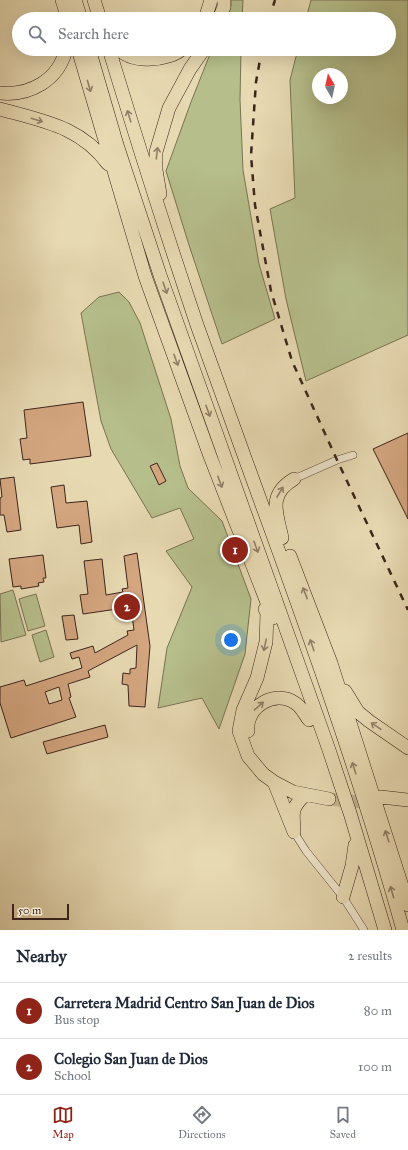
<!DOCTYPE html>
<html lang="en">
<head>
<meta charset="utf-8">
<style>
	body { margin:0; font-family:"IM FELL Great Primer",serif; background:#f2f2f3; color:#1f2937 }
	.compass { position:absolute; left:312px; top:68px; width:36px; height:36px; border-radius:50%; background:#fff; box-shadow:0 4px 16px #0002; rotate:351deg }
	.scale { position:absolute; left:12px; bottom:10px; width:57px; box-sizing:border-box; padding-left:4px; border:2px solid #3d251c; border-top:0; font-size:11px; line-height:14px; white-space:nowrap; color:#3d251c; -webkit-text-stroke:3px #efe6cd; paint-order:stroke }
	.you { position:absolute; left:231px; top:640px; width:14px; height:14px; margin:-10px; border:3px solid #fff; border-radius:50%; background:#1a73e8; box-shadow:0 0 0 6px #1a73e833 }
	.badge { display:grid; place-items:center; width:26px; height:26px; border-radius:50%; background:#8f2418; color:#fff; font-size:13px; font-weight:700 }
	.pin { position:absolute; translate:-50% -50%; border:2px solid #fff; box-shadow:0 1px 4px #0006 }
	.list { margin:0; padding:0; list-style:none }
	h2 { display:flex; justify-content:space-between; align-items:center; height:52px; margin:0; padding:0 16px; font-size:17px }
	h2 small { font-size:13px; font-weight:400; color:#747a83 }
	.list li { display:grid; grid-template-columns:26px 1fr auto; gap:12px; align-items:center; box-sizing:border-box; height:56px; padding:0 16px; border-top:1px solid #e0e1e3 }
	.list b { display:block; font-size:15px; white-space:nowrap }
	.list p { margin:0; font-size:13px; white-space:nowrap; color:#747a83 }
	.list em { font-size:13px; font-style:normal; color:#747a83 }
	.icon { flex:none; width:22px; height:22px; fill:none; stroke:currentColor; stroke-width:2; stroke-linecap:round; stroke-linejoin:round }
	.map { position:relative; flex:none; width:408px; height:930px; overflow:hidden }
	.search { position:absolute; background:#fff; box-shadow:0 4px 16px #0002; left:12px; right:12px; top:12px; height:44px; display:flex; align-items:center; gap:10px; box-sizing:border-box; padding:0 14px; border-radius:22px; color:#747a83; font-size:15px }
	.sheet { height:164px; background:#fff }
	nav { display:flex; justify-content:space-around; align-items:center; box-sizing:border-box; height:56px; border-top:1px solid #e0e1e3; background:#fff; font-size:11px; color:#747a83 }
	nav a { display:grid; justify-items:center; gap:2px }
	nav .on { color:#8f2418 }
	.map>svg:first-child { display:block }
	.green { fill:#b6bf8c; stroke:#7a7254; fill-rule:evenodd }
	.building { fill:#d4a680; stroke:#3d251c; fill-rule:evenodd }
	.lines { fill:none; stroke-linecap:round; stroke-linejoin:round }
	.motorway-tunnel { stroke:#c5b594; stroke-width:13; stroke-dasharray:13 6; stroke-linecap:butt }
	.minor-casing { stroke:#685242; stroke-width:8 }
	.motorway-casing { stroke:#3d251c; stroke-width:14 }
	.minor { stroke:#efe6cd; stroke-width:7 }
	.motorway { stroke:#e7d9b2; stroke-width:13 }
	.rail { stroke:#3d251c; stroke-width:2.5; stroke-dasharray:7 7; stroke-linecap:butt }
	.oneway { stroke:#927f67 }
</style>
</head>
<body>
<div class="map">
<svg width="408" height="930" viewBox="0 0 408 930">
	<rect width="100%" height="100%" fill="#e7d9b2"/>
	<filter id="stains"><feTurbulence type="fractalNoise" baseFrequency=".005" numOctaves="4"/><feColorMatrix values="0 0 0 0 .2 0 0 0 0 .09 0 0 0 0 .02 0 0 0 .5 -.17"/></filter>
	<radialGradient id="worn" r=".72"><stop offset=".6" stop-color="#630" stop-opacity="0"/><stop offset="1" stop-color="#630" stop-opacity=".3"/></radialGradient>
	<path class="green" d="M231 0H243L242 19H226L231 6Z
		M311 0H408V335L306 381 286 299 270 209 295 198 290 80 298 49H389V19H306ZM318 74H342V98H318Z
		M212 49H241L240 100 243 170 259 264 275 319 222 344 189 245 166 171 191 102Z
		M119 292 129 302 140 323 171 419 180 466 188 488 222 521 251 599 245 654 219 729 202 698 158 708 167 648 192 587 166 551 194 539 180 508 152 518 111 449 101 421 81 313 99 297Z
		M13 590 26 635 1 642 0 594Z
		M36 594 45 626 28 631 19 599Z
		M46 630 54 657 40 662 32 635Z"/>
	<path class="building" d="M83 402 91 456 30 464V459L23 460 20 439 27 438 24 410Z
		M408 433V519L373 449Z
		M157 463 166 481 159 485 150 466Z
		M14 477 21 530 7 532 4 515H0V498L2 497 0 479Z
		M64 485 66 503 87 501 92 542 81 544 79 525 57 528 51 487Z
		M137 553 150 646 145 707 129 706 128 685 122 684 123 673 130 674V669L136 668 137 645 88 671 90 677 68 684 71 697 69 698 76 717 11 738 0 703V687L24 680 26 686 82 668 79 657 72 659 70 653 93 646 95 653 128 635 127 631 134 630 131 607 83 614 80 595 88 594 84 561 102 559 106 595 123 592 122 589 128 588 124 556ZM59 687 62 700 49 704 45 692Z
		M43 555 46 578H43L44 582 38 583 39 586 21 589V586L13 587 9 559Z
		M74 615 78 639 66 640 62 616Z
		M105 725 108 737 47 754 43 742Z"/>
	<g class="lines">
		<path class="motorway-tunnel" d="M329 799 384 804"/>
		<defs>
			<path id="minor" d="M294 479 337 460 353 455
				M294 832 306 851 343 897 364 930"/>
			<path id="motorway" d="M62 0 68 19
				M75 0 81 19
				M94 0 100 19
				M205 19 211 0
				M219 19 224 7V0
				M78 49 145 276 210 456 273 618
				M89 49 117 145 160 275 328 747 350 813 385 930
				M109 49C137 141 166 233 197 325 216 378 235 430 254 483 308 631 361 779 403 930
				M119 49C132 64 169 61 182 49
				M0 93C30 96 59 80 66 49
				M0 109C42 121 80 126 108 164
				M160 194 156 170V152L169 108 190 69 204 49
				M282 538C277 513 267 495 294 479
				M290 556 331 663 408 905
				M265 609 267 613 266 642 257 678 243 710 239 731 248 756 263 774 274 782 293 792 329 799
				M345 691 358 712 369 721 408 748
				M248 731C245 707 275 689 295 703 301 706 305 715 309 720
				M274 782 294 832
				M381 797 408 800
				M294 827C292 811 293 806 305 795
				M343 897 352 866 355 845"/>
		</defs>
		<use href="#minor" class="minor-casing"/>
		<use href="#motorway" class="motorway-casing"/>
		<use href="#minor" class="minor"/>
		<use href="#motorway" class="motorway"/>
		<path class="rail" d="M269 19 275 0
			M262 49 256 82 251 155 255 205 271 291 292 361 337 460 408 610"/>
	</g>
	<defs><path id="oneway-shaft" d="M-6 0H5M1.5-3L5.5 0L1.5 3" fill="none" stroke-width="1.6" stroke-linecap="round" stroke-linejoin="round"/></defs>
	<g class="oneway">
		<use href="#oneway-shaft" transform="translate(89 86) rotate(74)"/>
		<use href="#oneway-shaft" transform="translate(129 116) rotate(-107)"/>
		<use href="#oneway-shaft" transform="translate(37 120) rotate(17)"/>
		<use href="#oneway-shaft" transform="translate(157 153) rotate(-83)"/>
		<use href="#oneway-shaft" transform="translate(165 288) rotate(71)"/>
		<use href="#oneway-shaft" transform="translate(176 360) rotate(70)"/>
		<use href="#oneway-shaft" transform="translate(208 411) rotate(70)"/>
		<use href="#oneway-shaft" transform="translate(220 482) rotate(69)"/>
		<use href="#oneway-shaft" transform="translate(280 492) rotate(-59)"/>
		<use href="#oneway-shaft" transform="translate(256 547) rotate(70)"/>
		<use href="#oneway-shaft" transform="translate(305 593) rotate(-111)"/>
		<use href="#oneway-shaft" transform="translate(265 645) rotate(102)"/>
		<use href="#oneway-shaft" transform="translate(312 645) rotate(-109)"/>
		<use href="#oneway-shaft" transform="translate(259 706) rotate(-41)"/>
		<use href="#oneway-shaft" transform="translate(376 726) rotate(-146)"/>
		<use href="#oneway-shaft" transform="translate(354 768) rotate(-108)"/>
		<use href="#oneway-shaft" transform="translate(387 836) rotate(-108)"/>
		<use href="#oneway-shaft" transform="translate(392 892) rotate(-106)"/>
	</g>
	<rect width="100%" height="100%" filter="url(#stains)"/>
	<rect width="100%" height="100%" fill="url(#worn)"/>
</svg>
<svg class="compass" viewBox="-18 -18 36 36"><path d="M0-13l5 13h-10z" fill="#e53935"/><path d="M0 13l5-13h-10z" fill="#747a83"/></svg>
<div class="scale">50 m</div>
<div class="you"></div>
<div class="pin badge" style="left:235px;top:550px">1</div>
<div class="pin badge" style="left:127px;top:607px">2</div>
<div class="search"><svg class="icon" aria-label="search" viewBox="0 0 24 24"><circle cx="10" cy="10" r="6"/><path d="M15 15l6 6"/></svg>Search here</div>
</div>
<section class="sheet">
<h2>Nearby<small>2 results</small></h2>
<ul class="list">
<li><span class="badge">1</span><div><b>Carretera Madrid Centro San Juan de Dios</b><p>Bus stop</p></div><em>80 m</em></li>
<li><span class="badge">2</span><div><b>Colegio San Juan de Dios</b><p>School</p></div><em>100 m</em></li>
</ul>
</section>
<nav>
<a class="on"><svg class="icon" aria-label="map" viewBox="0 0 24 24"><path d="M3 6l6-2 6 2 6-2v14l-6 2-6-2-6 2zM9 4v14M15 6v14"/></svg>Map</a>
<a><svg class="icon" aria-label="directions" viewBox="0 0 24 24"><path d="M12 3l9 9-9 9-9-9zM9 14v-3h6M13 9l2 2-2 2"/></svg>Directions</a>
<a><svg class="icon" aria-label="saved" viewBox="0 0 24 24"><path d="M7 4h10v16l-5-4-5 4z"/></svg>Saved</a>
</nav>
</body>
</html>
